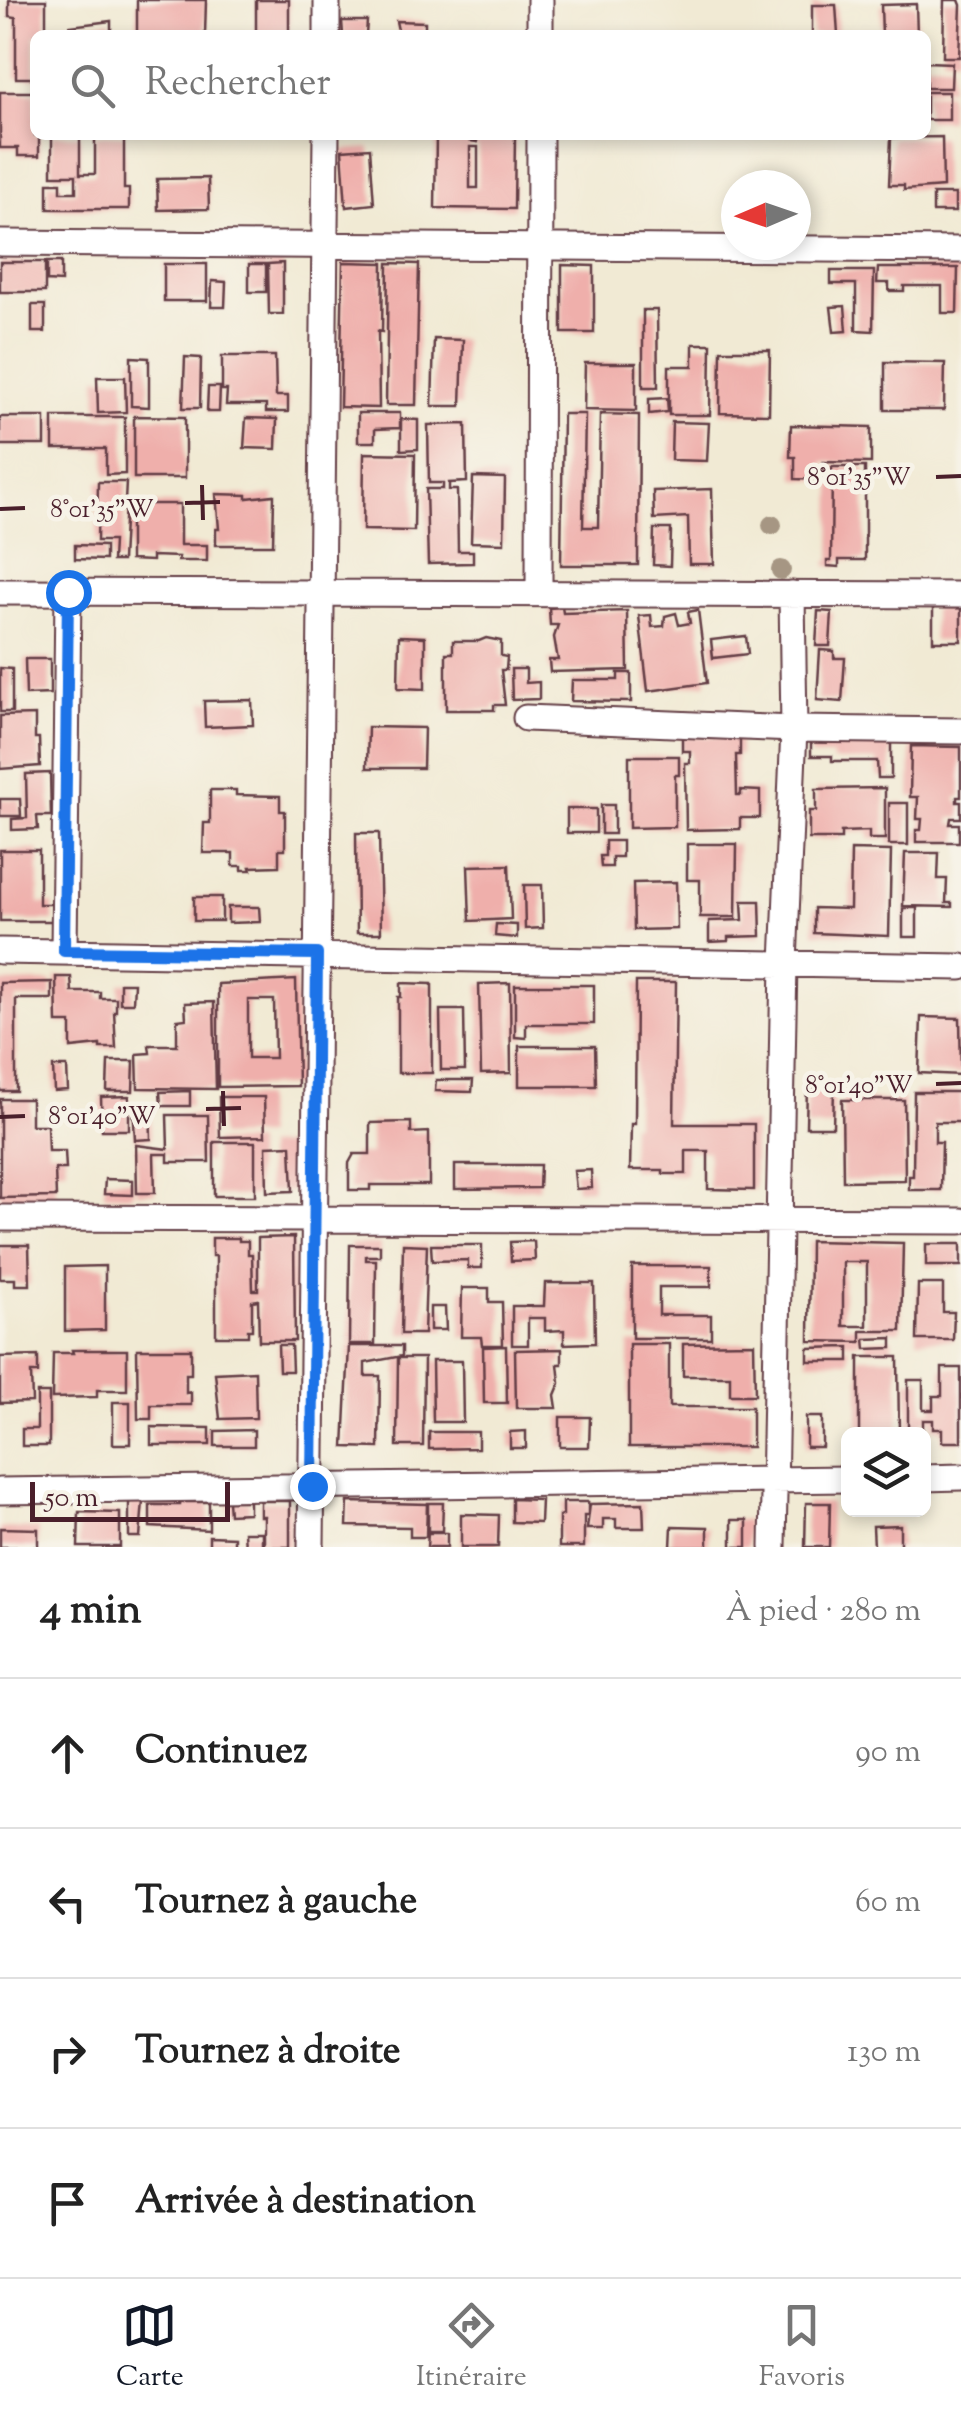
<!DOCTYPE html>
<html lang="fr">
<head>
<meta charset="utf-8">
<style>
	body { margin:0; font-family:"Sorts Mill Goudy",serif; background:#f2f2f2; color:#222 }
	.controls { position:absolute; right:30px; bottom:30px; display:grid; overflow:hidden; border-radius:15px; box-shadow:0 5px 15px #0003 }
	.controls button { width:90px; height:90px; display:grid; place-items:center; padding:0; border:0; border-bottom:2px solid #e0e0e0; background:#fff; color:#222; font:50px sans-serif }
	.compass { position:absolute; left:721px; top:170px; width:90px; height:90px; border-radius:50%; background:#fff; box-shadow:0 5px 15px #0003; rotate:268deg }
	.scale { position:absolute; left:30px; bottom:25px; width:200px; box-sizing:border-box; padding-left:10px; border:5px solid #4a1f2b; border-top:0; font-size:28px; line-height:35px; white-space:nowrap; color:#4a1f2b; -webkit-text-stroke:8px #f7f3e8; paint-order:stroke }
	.stop { position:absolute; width:30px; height:30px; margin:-22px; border:8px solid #1a73e8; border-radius:50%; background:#fff }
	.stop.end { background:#1a73e8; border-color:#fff; box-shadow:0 2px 10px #0008 }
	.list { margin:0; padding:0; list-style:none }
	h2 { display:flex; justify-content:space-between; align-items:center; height:130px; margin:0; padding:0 40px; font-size:42px }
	h2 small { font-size:32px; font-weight:400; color:#767676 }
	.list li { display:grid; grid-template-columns:65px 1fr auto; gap:30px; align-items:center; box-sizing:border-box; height:150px; padding:0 40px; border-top:2px solid #e0e0e0 }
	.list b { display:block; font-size:38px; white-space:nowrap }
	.list em { font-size:32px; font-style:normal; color:#767676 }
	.icon { flex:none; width:55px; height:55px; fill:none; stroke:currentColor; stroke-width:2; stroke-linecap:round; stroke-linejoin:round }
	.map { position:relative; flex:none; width:961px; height:1547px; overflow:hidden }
	.search { position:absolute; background:#fff; box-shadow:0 5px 15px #0003; left:30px; right:30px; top:30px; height:110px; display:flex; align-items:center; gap:25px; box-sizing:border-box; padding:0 35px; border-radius:15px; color:#767676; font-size:38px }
	.sheet { height:730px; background:#fff }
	nav { display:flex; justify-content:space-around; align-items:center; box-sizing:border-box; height:140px; border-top:2px solid #e0e0e0; background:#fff; font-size:28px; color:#767676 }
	nav a { display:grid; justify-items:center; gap:5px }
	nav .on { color:#111827 }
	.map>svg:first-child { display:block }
	.building { fill:#efafab; fill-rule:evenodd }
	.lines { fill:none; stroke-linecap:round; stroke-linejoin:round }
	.minor-casing { stroke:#633d44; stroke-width:29 }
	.minor { stroke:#fff; stroke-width:25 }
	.tree { fill:#a69683 }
	.route { stroke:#1a73e8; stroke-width:12 }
	.ticks { fill:none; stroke:#4a1f2b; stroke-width:4 }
	.ticks-label { font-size:25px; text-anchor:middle; fill:#4a1f2b; stroke:#f7f3e8; stroke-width:9; stroke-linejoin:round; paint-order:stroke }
</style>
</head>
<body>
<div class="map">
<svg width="961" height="1547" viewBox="0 0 961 1547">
	<rect width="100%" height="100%" fill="#f7f3e8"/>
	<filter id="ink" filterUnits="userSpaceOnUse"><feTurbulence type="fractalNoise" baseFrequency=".01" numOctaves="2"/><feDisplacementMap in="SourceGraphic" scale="20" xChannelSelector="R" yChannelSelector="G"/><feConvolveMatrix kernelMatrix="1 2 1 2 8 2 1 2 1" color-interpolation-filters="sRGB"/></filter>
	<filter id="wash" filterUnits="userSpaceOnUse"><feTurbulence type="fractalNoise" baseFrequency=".0048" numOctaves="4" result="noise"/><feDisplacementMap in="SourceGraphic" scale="40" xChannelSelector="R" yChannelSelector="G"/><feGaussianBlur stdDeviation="2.25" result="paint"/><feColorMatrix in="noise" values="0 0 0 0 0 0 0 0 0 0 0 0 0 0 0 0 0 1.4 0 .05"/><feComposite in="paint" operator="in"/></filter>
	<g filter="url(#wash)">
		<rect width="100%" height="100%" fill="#f1ead4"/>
		<g id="blocks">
			<path class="building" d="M9 0H46V30L43 35H35V78H16V17L9 16Z
				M137 0H206L205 35H137Z
				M256 0H289V35H256Z
				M944 0H959L961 5 959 57H943Z
				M916 4 917 35H882L881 5Z
				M812 5H836L838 35H812Z
				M111 21V35H70V26Z
				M342 21H367L366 35H343Z
				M396 21 425 22V35H399Z
				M926 62 952 63 951 88H926Z
				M0 92H35V135H39V156H18V148H0Z
				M926 92H949V120H926Z
				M52 135H80V174H95V135H124V189H129V209H48V183H61V192H76V175H52Z
				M436 135H471L470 141 477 142V135H515L514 209 435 208ZM470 147H478V188H470Z
				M942 137 943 187 904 190V185H889L891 138Z
				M370 148 374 204 346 207 342 150Z
				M208 178 209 209 158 210 157 179Z
				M933 194H955V212H933Z
				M0 262H45V292H0Z
				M47 262H61V282L47 281Z
				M343 262 383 263 382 332 378 331 379 408 340 407Z
				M283 263V314H269L268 264Z
				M388 263 419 264 416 405H386Z
				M164 264H207V301H164Z
				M249 264H266V292H249Z
				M562 265 594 266V333H562Z
				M878 268H958L957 313H942V286H904V291H889V283H877Z
				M831 271H874L873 331 856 330V284H831Z
				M212 281 226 282 225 307H211Z
				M32 305H45V332H32Z
				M845 306 847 331 834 332 831 307Z
				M643 310H657L658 387H643Z
				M434 339 463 340 461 406H432Z
				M693 344H711L710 415H669V366H693Z
				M721 350H770L769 414 720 413Z
				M222 356H275L276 396H288V412H266V405H226L227 390H222Z
				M131 357 149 358V407L131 406Z
				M185 357 201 358 200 408H183Z
				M885 362 945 363 944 410H885Z
				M585 363H636V411L584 410Z
				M97 377H125L126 412 98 413Z
				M208 387H220L219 412H207Z
				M667 398 668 412 649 414V399Z
				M358 413H400V428L375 429V442H358Z
				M563 414H585L583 527H598L600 414 639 415 638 565H561Z
				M134 416 185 417V478H134Z
				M0 417H45V445H0Z
				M53 417H125V474L106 475V449H53Z
				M246 418 277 419 276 449 244 448Z
				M401 419 418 420V449L401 450Z
				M672 422 709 423 707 461 671 460Z
				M466 424 467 482 449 483V490H457L458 551H473V563L428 564 426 489H443V483H429L428 425Z
				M791 425 871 427V463L823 462V480L795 479V457H790Z
				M364 453 415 454 414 531 363 530Z
				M832 467H865V560H839V567L827 566V561H831Z
				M473 477 505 478 504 543 471 542Z
				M98 482H126L122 561H112L113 541H97Z
				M712 489 714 564H689L688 517 654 519 653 491Z
				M216 494 247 495V498L274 495 273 545H216V529H219Z
				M130 504H180V545H207V561H178L179 557 152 556V561L130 560Z
				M654 529H671L670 566 653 565Z
				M75 545 105 546V560L75 559Z
				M562 607 563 613 627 611 628 670 550 672 549 660H558L554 637 558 625H550L549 608Z
				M933 608H961V641H933Z
				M698 610 707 683 648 691 639 616 651 615 652 627 664 626 665 616 676 613 679 625 690 623 688 612Z
				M818 611 832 612 830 646H816Z
				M399 636 425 637V689L398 688Z
				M746 636 748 654 713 658 711 640Z
				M486 638 501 641V656L507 657 506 670H501L505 705H494V710H446V653H453V641H479Z
				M820 650 834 651V658H845L842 702 817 700Z
				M25 659H50V694L26 695Z
				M0 668 12 669V712H0Z
				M511 669H526V683L539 682V699L512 700Z
				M618 673H631V702L571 701 572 680H618Z
				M252 700 253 725 205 727 204 701Z
				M35 715V738H39L40 766 0 769V716Z
				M368 727 424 728 423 768H367Z
				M740 736V755H736L737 795H741V790L760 791V818H740V829L686 830 685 763H690V751H682V737Z
				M811 742H891V778H878L877 761H832V756H811Z
				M911 746 961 747V797H957V802H961V818H951L950 824H959V842H916V830H921L922 819H917L918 797H910Z
				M629 756H679V775H675V827L629 828Z
				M50 773 51 816H37L38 829 12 830V819L27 818 26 774Z
				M885 788V839H869V831L841 832V839H809V811H816V789Z
				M210 790H236V795L280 796V811H285V849H279V866L250 867 251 870H242V866H233V853H203L204 823H210Z
				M0 799H20L21 816H0Z
				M889 803H908V845H889Z
				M601 805H614V834H601Z
				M567 809H596V833H567Z
				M356 833H379L381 933H357Z
				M605 841H622V857H612V867H601L600 856H605Z
				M687 844H737L736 917H700V880H687Z
				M0 850H39V904H53V921H0Z
				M851 850 891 851 889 936 814 933V908L850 909Z
				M905 853H939L938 879H947L946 903H952V907L903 906Z
				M509 865 511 919 470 921 468 866Z
				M676 882 677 929 634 930 633 883Z
				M524 885H542L543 928 525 929Z
				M194 897H222V921H194Z
				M742 901H760L761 936 728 937V941L709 942V921L743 920Z
				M228 907H259L260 922 228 923Z
				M903 908H917V937H903Z
				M496 924 517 925V938L495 936Z
				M56 977H71L72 992H100V998H116V1011H114L116 1048H100V1045L71 1048V1023H57Z
				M296 980 298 1086 218 1087V984ZM248 1000H274L275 1058H248Z
				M52 982V999H16V1091H0V983Z
				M636 982H676L674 1124H754V1190L708 1189V1151H686V1174H663V1170H630L631 1124H635Z
				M120 983H134L133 1003H120Z
				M401 983 432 984V1073H398V997H401Z
				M510 983 511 1073 481 1074 479 984Z
				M515 985H594V1024H526V1038L515 1037Z
				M214 1002 216 1089 138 1088 137 1054 150 1053 149 1045H177V1020L186 1019 185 1003Z
				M440 1010H464L465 1070H441Z
				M921 1017 960 1018 961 1075 919 1073Z
				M519 1046H595L596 1086H519Z
				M108 1061H134L133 1091H107Z
				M53 1067H67L68 1090 54 1091Z
				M436 1080H473L472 1092 435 1091Z
				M807 1087 834 1088 833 1127H806Z
				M190 1091V1106H161L160 1092Z
				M914 1092H961V1122H935V1142H942L941 1190H909V1176H913Z
				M129 1096V1130H102L101 1097Z
				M219 1097H264L265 1136 220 1137Z
				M0 1099H31V1125H47L48 1151H65L66 1169H55L56 1197 0 1198Z
				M842 1100H904L905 1180 843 1181Z
				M133 1103H150L151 1139 135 1140Z
				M167 1115H208L209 1162H168V1154H154L155 1193H137L136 1145 168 1149Z
				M411 1122V1133L429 1132V1185H370V1190H349V1163L354 1154H370V1123Z
				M214 1142H255V1196H214Z
				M291 1145 293 1191 267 1192 266 1146Z
				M455 1165H540L539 1188 455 1189Z
				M591 1170 592 1188 576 1189 574 1171Z
				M105 1179 133 1180V1195L104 1194Z
				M294 1237 295 1341H259L258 1300 252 1301V1330H248V1336H216V1256H212V1238H239V1241H248V1254H252L253 1290H258V1238Z
				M534 1241 535 1260 511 1261 510 1242Z
				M810 1241 903 1243 901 1331H861V1342L809 1341ZM843 1262H867V1326H843Z
				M403 1244 427 1245 424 1334H401Z
				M926 1244H961V1266H926Z
				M0 1245H29L30 1285H15V1279H0Z
				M350 1245H380V1256H366V1260H376L375 1344H349Z
				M431 1245H482V1268H468V1260L432 1261Z
				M105 1266V1330L65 1331V1267Z
				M632 1266H711V1287H659V1315H711V1338H632Z
				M545 1283H594L595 1343 564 1344V1330L545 1331V1318H528V1345H512V1306H544Z
				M918 1284H943V1312H954L953 1340H917Z
				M462 1288H489V1302H502L503 1345H482L481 1337H461Z
				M430 1307H445L446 1330H430Z
				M892 1338V1348L866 1349 865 1339Z
				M754 1343 755 1395H730V1376H683V1344Z
				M629 1344H669V1407H752V1447H629Z
				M278 1345H291L292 1371H279Z
				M349 1346H402V1356L365 1363V1376H380L379 1448 344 1447Z
				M506 1346 507 1403H484L483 1347Z
				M849 1347V1361H808V1348Z
				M137 1349H191V1374H186V1393L191 1392V1405H151V1419H138Z
				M562 1349V1364H558L560 1383 555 1395 557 1408H516L515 1350Z
				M72 1350H127V1390H97V1397L52 1398 53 1353H73Z
				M38 1356V1373H31L32 1402 0 1403V1357Z
				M859 1357H898L899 1434H859Z
				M398 1358H424L423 1446H397Z
				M432 1361H462L463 1422H433Z
				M942 1368H961V1442H942V1429H933V1420H923V1434H908V1380H923V1410H933V1396H942Z
				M255 1371 256 1418 220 1419 215 1373Z
				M37 1393H49V1446H22V1429H37Z
				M113 1402H130V1444H113Z
				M560 1417H590L589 1447H560Z
				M806 1417H822V1447H806Z
				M151 1427 210 1428V1445H151Z
				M254 1430V1446H215V1431Z
				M526 1431V1448H510V1432Z
				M429 1432H478V1448L429 1449Z
				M512 1499 541 1500 540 1523 512 1522Z
				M129 1501H143L140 1537H129Z
				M228 1501H249V1513L229 1514Z
				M260 1501H290V1547H264V1516H260Z
				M180 1502H209V1530L150 1527V1505H180Z
				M348 1502 427 1504 426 1537H410V1527L347 1526Z
				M563 1502H588V1516H584V1547H559V1516L563 1515Z
				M428 1503H443L442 1531H428Z
				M643 1503 644 1528H616V1519H603V1529H587L590 1504Z
				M806 1503H830L829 1547H805Z
				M79 1512 120 1513V1547H78Z
				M461 1514 499 1515 498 1547H461Z
				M732 1520H747V1547H732Z
				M900 1525V1547H874L873 1526Z
				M672 1526 708 1527V1547H671Z
				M0 1528 38 1529V1547H0Z
				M244 1532H262V1547H245Z
				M428 1533H447V1547H427Z
				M209 1536 234 1537V1547H209Z"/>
		</g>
	</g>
	<g filter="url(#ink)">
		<use href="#blocks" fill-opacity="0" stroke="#633d44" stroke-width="2.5"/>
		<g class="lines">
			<defs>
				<path id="minor" d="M327 35V0
					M540 35V0
					M0 243 961 250
					M0 592 961 595
					M539 593 540 135
					M526 718 794 729 961 731
					M0 951 961 967
					M64 951 68 592
					M0 1218 961 1221
					M924 1478 961 1477
					M0 1491 848 1479
					M311 1547 326 135
					M773 1547 784 963 794 729 792 594"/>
			</defs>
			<use href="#minor" class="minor-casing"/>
			<use href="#minor" class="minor"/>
		</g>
		<g class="tree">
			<circle cx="772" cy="525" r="10"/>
			<circle cx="781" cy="570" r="10"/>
		</g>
	</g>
	<g class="lines" filter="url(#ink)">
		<path class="route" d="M68 592 64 951 317 954 312 1486"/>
	</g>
	<path class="ticks" d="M936 477 961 476M202 485 203 520M185 503 220 502M0 509 25 508M936 1084 961 1083M223 1091 224 1126M206 1109 241 1108M0 1117 25 1116"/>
	<g class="ticks-label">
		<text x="859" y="485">8°01'35"W</text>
		<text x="102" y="517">8°01'35"W</text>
		<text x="859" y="1093">8°01'40"W</text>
		<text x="102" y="1124">8°01'40"W</text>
	</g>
</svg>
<div class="controls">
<button><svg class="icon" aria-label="layers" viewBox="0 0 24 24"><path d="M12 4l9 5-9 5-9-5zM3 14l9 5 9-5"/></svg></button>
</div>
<svg class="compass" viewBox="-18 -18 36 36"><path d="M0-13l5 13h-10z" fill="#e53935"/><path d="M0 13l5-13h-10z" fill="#767676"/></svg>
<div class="scale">50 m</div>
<div class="stop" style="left:68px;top:592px"></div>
<div class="stop end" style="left:312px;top:1486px"></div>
<div class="search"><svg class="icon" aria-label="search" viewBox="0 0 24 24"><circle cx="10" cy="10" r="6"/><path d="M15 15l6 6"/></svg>Rechercher</div>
</div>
<section class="sheet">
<h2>4 min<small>À pied · 280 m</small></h2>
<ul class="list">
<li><svg class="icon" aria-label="ahead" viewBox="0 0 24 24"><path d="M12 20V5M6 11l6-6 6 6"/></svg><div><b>Continuez</b></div><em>90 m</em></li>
<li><svg class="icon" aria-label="left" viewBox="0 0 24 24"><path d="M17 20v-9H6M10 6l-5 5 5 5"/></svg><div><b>Tournez à gauche</b></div><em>60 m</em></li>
<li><svg class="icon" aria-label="right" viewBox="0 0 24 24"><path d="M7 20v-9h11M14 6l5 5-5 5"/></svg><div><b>Tournez à droite</b></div><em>130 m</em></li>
<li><svg class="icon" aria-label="arrive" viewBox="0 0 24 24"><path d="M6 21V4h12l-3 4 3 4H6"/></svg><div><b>Arrivée à destination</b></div></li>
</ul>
</section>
<nav>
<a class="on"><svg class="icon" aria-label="map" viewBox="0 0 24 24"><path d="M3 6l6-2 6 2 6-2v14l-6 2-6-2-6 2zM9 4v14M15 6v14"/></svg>Carte</a>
<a><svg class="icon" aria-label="directions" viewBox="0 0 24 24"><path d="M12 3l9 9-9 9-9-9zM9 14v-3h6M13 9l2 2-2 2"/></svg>Itinéraire</a>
<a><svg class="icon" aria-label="saved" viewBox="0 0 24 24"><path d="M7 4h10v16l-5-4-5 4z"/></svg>Favoris</a>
</nav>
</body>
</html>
